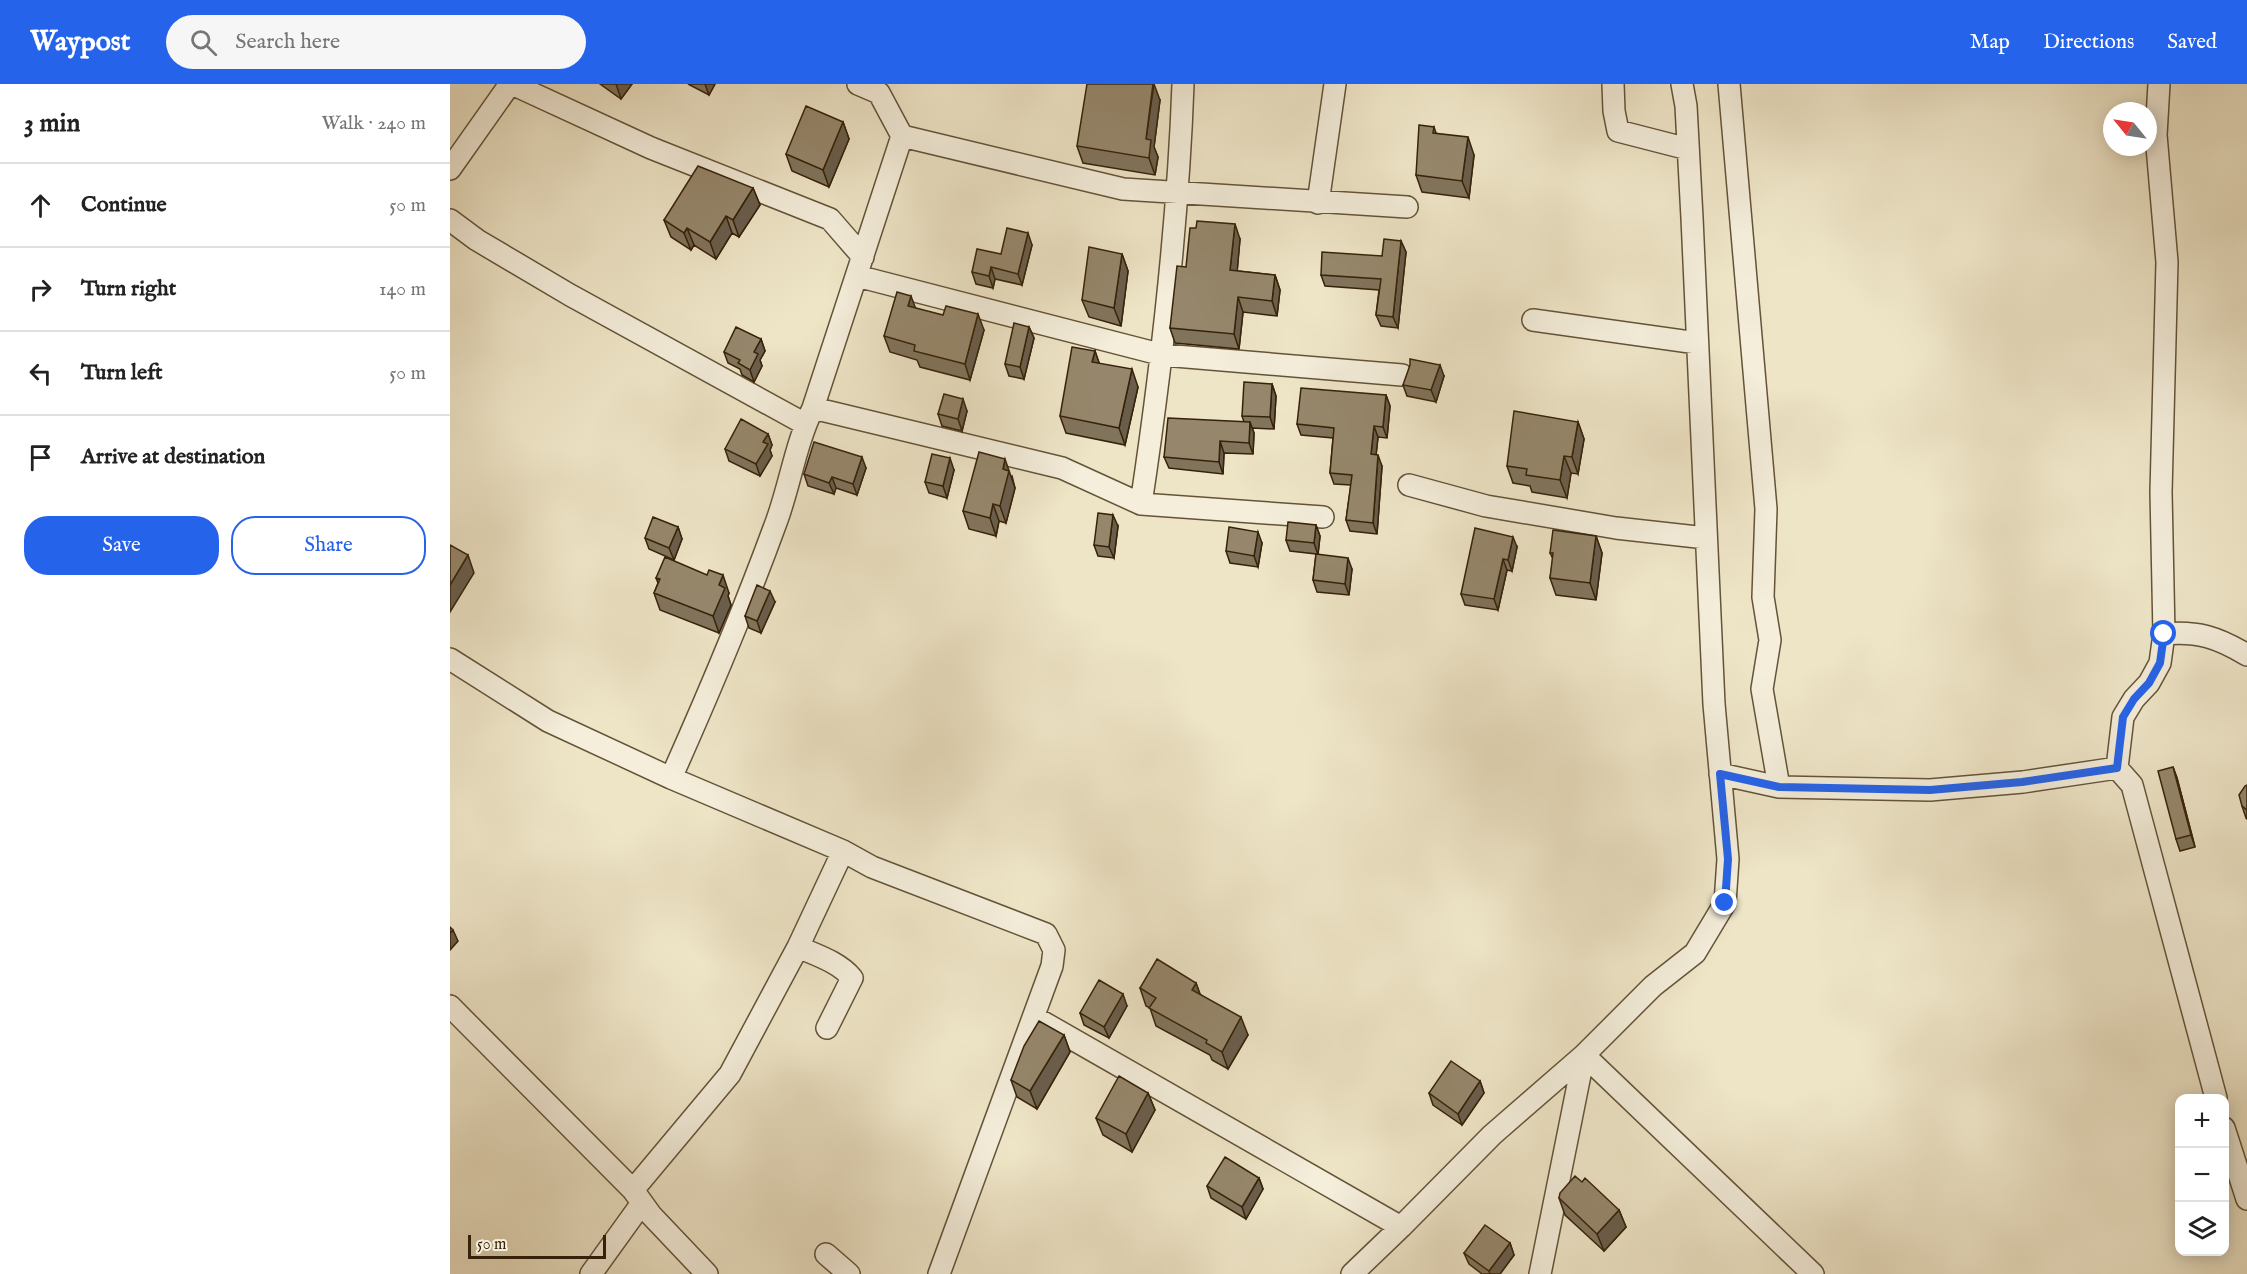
<!DOCTYPE html>
<html lang="en">
<head>
<meta charset="utf-8">
<style>
	body { margin:0; font-family:"IM FELL English",serif; background:#f6f6f6; color:#222 }
	.controls { position:absolute; right:18px; bottom:18px; display:grid; overflow:hidden; border-radius:12px; box-shadow:0 3px 15px #0003 }
	.controls button { width:54px; height:54px; display:grid; place-items:center; padding:0; border:0; border-bottom:2px solid #e0e0e0; background:#fff; color:#222; font:30px sans-serif }
	.compass { position:absolute; left:1653px; top:18px; width:54px; height:54px; border-radius:50%; background:#fff; box-shadow:0 3px 15px #0003; rotate:300deg }
	.scale { position:absolute; left:18px; bottom:15px; width:138px; box-sizing:border-box; padding-left:6px; border:3px solid #362209; border-top:0; font-size:16px; line-height:21px; white-space:nowrap; color:#362209; -webkit-text-stroke:4px #f4eedb; paint-order:stroke }
	.stop { position:absolute; width:18px; height:18px; margin:-14px; border:4px solid #2563eb; border-radius:50%; background:#fff }
	.stop.end { background:#2563eb; border-color:#fff; box-shadow:0 2px 6px #0008 }
	.list { margin:0; padding:0; list-style:none }
	h2 { display:flex; justify-content:space-between; align-items:center; height:78px; margin:0; padding:0 24px; font-size:26px }
	h2 small { font-size:20px; font-weight:400; color:#767676 }
	.list li { display:grid; grid-template-columns:39px 1fr auto; gap:18px; align-items:center; box-sizing:border-box; height:84px; padding:0 24px; border-top:2px solid #e0e0e0 }
	.list b { display:block; font-size:22px; white-space:nowrap }
	.list em { font-size:20px; font-style:normal; color:#767676 }
	.actions { display:flex; gap:12px; padding:18px 24px }
	.actions a { flex:1; padding:14px 0; border:2px solid #2563eb; border-radius:24px; text-align:center; font-size:21px; color:#2563eb }
	.actions .main { background:#2563eb; color:#fff }
	.icon { flex:none; width:33px; height:33px; fill:none; stroke:currentColor; stroke-width:2; stroke-linecap:round; stroke-linejoin:round }
	.map { position:relative; flex:none; width:1797px; height:1190px; overflow:hidden }
	header { display:flex; align-items:center; gap:36px; box-sizing:border-box; height:84px; padding:0 30px; background:#2563eb; color:#fff }
	header strong { font-size:28px }
	nav { display:flex; gap:33px; margin-inline-start:auto; font-size:21px }
	.search { width:420px; height:54px; background:#f6f6f6; display:flex; align-items:center; gap:15px; box-sizing:border-box; padding:0 21px; border-radius:33px; color:#767676; font-size:22px }
	main { display:flex }
	aside { flex:1; background:#fff }
	.map>svg:first-child { display:block }
	.lines { fill:none; stroke-linecap:round; stroke-linejoin:round }
	.minor-casing { stroke:#645338; stroke-width:24 }
	.minor { stroke:#f4eedb; stroke-width:21 }
	.wall { fill:#81745d; stroke:#362209; stroke-width:1.5 }
	.shaded-wall { fill:#695e4c; stroke:#362209; stroke-width:1.5 }
	.building { fill:#96876c; stroke:#362209; stroke-width:1.5 }
	.route { stroke:#2563eb; stroke-width:8 }
</style>
</head>
<body>
<header>
<strong>Waypost</strong>
<div class="search"><svg class="icon" aria-label="search" viewBox="0 0 24 24"><circle cx="10" cy="10" r="6"/><path d="M15 15l6 6"/></svg>Search here</div>
<nav><a>Map</a><a>Directions</a><a>Saved</a></nav>
</header>
<main>
<aside>
<h2>3 min<small>Walk · 240 m</small></h2>
<ul class="list">
<li><svg class="icon" aria-label="ahead" viewBox="0 0 24 24"><path d="M12 20V5M6 11l6-6 6 6"/></svg><div><b>Continue</b></div><em>50 m</em></li>
<li><svg class="icon" aria-label="right" viewBox="0 0 24 24"><path d="M7 20v-9h11M14 6l5 5-5 5"/></svg><div><b>Turn right</b></div><em>140 m</em></li>
<li><svg class="icon" aria-label="left" viewBox="0 0 24 24"><path d="M17 20v-9H6M10 6l-5 5 5 5"/></svg><div><b>Turn left</b></div><em>50 m</em></li>
<li><svg class="icon" aria-label="arrive" viewBox="0 0 24 24"><path d="M6 21V4h12l-3 4 3 4H6"/></svg><div><b>Arrive at destination</b></div></li>
</ul>
<div class="actions"><a class="main">Save</a><a>Share</a></div>
</aside>
<div class="map">
<svg width="1797" height="1190" viewBox="0 0 1797 1190">
	<rect width="100%" height="100%" fill="#eee5c7"/>
	<filter id="stains"><feTurbulence type="fractalNoise" baseFrequency=".00333" numOctaves="4"/><feColorMatrix values="0 0 0 0 .2 0 0 0 0 .09 0 0 0 0 .02 0 0 0 .5 -.17"/></filter>
	<radialGradient id="worn" r=".72"><stop offset=".6" stop-color="#630" stop-opacity="0"/><stop offset="1" stop-color="#630" stop-opacity=".3"/></radialGradient>
	<g class="lines">
		<defs>
			<path id="minor" d="M62 0 201 64 380 135 413 173
				M1163 0 1164 27 1168 47 1238 65
				M1232 0 1236 22 1242 134 1264 620 1278 775 1275 819 1245 869 1203 902 1134 971 1363 1190
				M1279 0 1316 425 1313 513 1320 556 1312 605 1329 703
				M1709 0 1706 51 1717 178 1711 408 1714 550 1710 579 1699 599 1684 615 1673 633 1667 684 1682 701 1766 1014
				M452 52 673 105 957 123
				M0 85 60 0
				M868 119 885 0
				M0 136 27 156 120 211 355 340
				M407 192 713 271 952 291
				M1083 236 1247 259
				M363 324 612 384 691 420 873 433
				M959 401 1036 422 1166 444 1256 454
				M691 420C712 280 728 141 733 0
				M1714 550C1748 547 1767 553 1797 571
				M0 575 98 637 221 694 393 767 422 783 596 850 604 866 602 882 489 1190
				M1270 690 1329 703 1480 706 1573 698 1667 684
				M221 694C259 609 295 524 327 436 340 400 346 359 363 324L452 52 429 9 408 0
				M348 863C366 871 389 878 402 894L377 944
				M0 922 183 1106 201 1131 257 1190
				M584 933 951 1143 1042 1051 1134 971
				M1774 1044 1797 1115
				M183 1106 280 990 348 863 393 767
				M376 1170 399 1190
				M141 1190 192 1119
				M902 1190 951 1143
				M1090 1190 1134 971"/>
		</defs>
		<use href="#minor" class="minor-casing"/>
		<use href="#minor" class="minor"/>
	</g>
	<path class="wall" d="M150 0H182L171 15Z
		M238 0H265L259 11Z
		M710 16 704 63 708 73 705 91 633 79 627 62Z
		M393 38 399 55 379 103 342 87 336 70Z
		M984 43 986 49 1024 71 1019 114 972 108 966 91Z
		M303 104 310 121 289 153 282 149 266 175 244 161 241 166 221 153 214 136Z
		M790 155 787 187 825 191 830 206 827 232 793 228 789 265 725 259 720 244 736 183Z
		M951 157 956 168 948 244 931 242 926 231 929 206 875 202 871 191 932 172Z
		M582 161 572 201 545 195 543 204 526 200 522 188 551 170Z
		M672 170 678 187 671 242 639 233 632 216Z
		M465 224 534 246 520 296 470 283 467 276 440 268 434 252Z
		M579 243 584 254 574 295 559 292 555 280Z
		M311 255 315 267 310 276 312 282 304 298 292 291 290 285 278 279 274 268Z
		M645 267 649 280 688 303 675 361 616 349 610 332Z
		M994 292 986 318 957 312 953 301Z
		M822 300 826 312 824 345 802 344 804 349 803 370 774 369 773 390 719 384 714 373 794 338 792 332Z
		M936 311 940 322 937 354 928 353 926 371 932 382 927 450 900 447 896 436 901 401 884 400 880 389 883 354 851 351 847 340Z
		M517 327 512 347 492 342 488 330Z
		M1128 338 1134 355 1128 390 1121 389 1117 414 1082 408 1080 402 1063 399 1057 382Z
		M318 350 322 361 320 366 322 372 310 392 279 377 275 365Z
		M416 384 407 411 386 404 384 410 358 402 354 390Z
		M504 386 497 414 479 409 475 398Z
		M562 392 565 404 556 439 549 437 546 452 519 445 513 427Z
		M866 441 870 452 868 470 902 485 899 511 867 508 863 496 866 470 840 467 836 456Z
		M668 442 664 474 648 472 644 461Z
		M228 443 232 455 224 476 199 465 195 454Z
		M1146 452 1152 469 1146 516 1106 511 1100 494 1103 475 1100 469Z
		M812 459 808 483 780 479 776 467Z
		M1067 463 1062 487 1057 486 1048 526 1015 521 1011 510Z
		M206 494 279 509 278 512 281 521 269 549 210 526 204 509 208 499Z
		M325 518 311 549 299 544 295 532Z
		M1723 683 1727 694 1745 763 1730 767 1726 755Z
		M1797 701V735L1796 734 1792 722Z
		M746 899 750 910 798 951 778 985 762 976 760 971 706 942 700 924 696 922 690 904Z
		M677 922 659 954 634 941 630 929Z
		M614 951 620 968 587 1025 567 1013 561 996Z
		M1030 997 1034 1009 1012 1041 983 1021 979 1009Z
		M698 1009 705 1026 682 1068 653 1051 646 1034Z
		M809 1094 813 1105 796 1135 761 1114 757 1102Z
		M1109 1114 1169 1126 1176 1143 1154 1167 1115 1131Z
		M1060 1159 1064 1171 1050 1190H1032L1019 1180 1014 1169Z"/>
	<path class="shaded-wall" d="M166 0H182L171 15Z
		M255 0H265L259 11Z
		M704 0 710 16 704 63 708 73 705 91 699 74 696 55Z
		M393 38 399 55 379 103 373 86Z
		M1018 53 1024 71 1019 114 1012 97Z
		M303 104 310 121 289 153 283 136Z
		M276 132 282 149 266 175 260 158Z
		M785 140 790 155 786 201 780 186Z
		M237 144 244 161 241 166 234 149Z
		M578 149 582 161 572 201 568 190Z
		M951 157 956 168 948 244 943 233Z
		M672 170 678 187 671 242 664 224Z
		M541 183 545 195 543 204 539 192Z
		M825 191 830 206 827 232 822 217Z
		M461 212 467 228 458 222Z
		M788 213 793 228 789 265 784 250Z
		M528 230 534 246 520 296 515 280Z
		M579 243 584 254 574 295 570 283Z
		M311 255 315 267 310 276 312 282 304 298 300 286 304 268Z
		M645 267 651 284 642 278Z
		M990 281 994 292 986 318 981 306Z
		M682 285 688 303 675 361 669 344Z
		M822 300 826 312 824 345 820 333Z
		M936 311 940 322 937 354 933 343Z
		M513 315 517 327 512 347 508 335Z
		M800 338 804 349 803 370 799 359Z
		M1128 338 1134 355 1128 390 1122 373Z
		M924 342 928 353 925 381 921 370Z
		M318 350 322 361 320 366 322 372 310 392 306 380 313 358Z
		M770 357 774 369 773 390 769 378Z
		M928 371 932 382 927 450 923 439Z
		M1114 372 1121 389 1117 414 1110 396Z
		M412 373 416 384 407 411 403 400Z
		M500 374 504 386 497 414 493 402Z
		M555 375 565 404 556 439 550 422 553 385Z
		M382 393 386 404 384 410 379 399Z
		M543 420 549 437 546 452 540 434Z
		M663 431 668 442 664 474 659 463Z
		M866 441 870 452 868 471 864 459Z
		M228 443 232 455 224 476 219 464Z
		M808 448 812 459 808 483 804 472Z
		M1146 452 1152 469 1146 516 1140 499Z
		M1063 453 1067 463 1062 487 1058 476Z
		M18 471 24 489 0 528V501Z
		M898 474 902 485 899 511 895 500Z
		M1053 475 1057 486 1048 526 1044 515Z
		M273 491 279 509 278 512 281 521 269 549 263 532 269 501Z
		M320 507 325 518 311 549 307 537Z
		M1723 683 1727 694 1745 763 1741 751Z
		M3 846 8 857 0 866V849Z
		M746 899 752 916 742 906Z
		M673 910 677 922 659 954 654 943Z
		M791 933 798 951 778 985 772 968Z
		M614 951 620 968 587 1025 580 1007Z
		M1030 997 1034 1009 1012 1041 1008 1030Z
		M698 1009 705 1026 682 1068 676 1050Z
		M809 1094 813 1105 796 1135 792 1123Z
		M1169 1126 1176 1143 1154 1167 1147 1150Z
		M1060 1159 1064 1171 1050 1190H1040L1039 1187Z"/>
	<path class="building" d="M637 0H703L696 55 701 56 699 74 627 62Z
		M356 22 393 38 373 86 336 70Z
		M969 41 984 43 983 49 1018 53 1012 97 966 91Z
		M248 82 303 104 283 136 276 132 260 158 237 144 234 149 214 136Z
		M747 137 785 140 780 186 825 191 822 217 788 213 784 250 720 244 727 182 736 183 740 144H746Z
		M557 144 578 149 568 190 541 183 539 192 522 188 527 165 551 170Z
		M934 155 951 157 943 233 926 231 931 195 871 191 872 168 932 172Z
		M639 163 672 170 664 224 632 216Z
		M447 208 461 212 458 222 493 231 496 222 528 230 515 280 464 267 465 261 434 252Z
		M564 239 579 243 570 283 555 280Z
		M286 243 311 255 304 268 308 270 300 286 288 279 290 276 274 268Z
		M622 263 645 267 642 278 682 285 669 344 610 332Z
		M960 275 990 281 981 306 953 301 960 281Z
		M794 298 822 300 820 333 792 332Z
		M851 304 936 311 933 343 924 342 921 370 928 371 923 439 896 436 902 391 880 389 884 344 847 340Z
		M494 310 513 315 508 335 488 330Z
		M1064 327 1128 338 1122 373 1114 372 1110 396 1076 391 1077 385 1057 382Z
		M718 334 800 338 799 359 770 357 769 378 714 373Z
		M291 335 318 350 313 358 318 360 306 380 275 365Z
		M364 358 412 373 403 400 382 393 379 399 354 390Z
		M529 368 555 375 553 385 559 387 550 422 543 420 540 434 513 427Z
		M482 370 500 374 493 402 475 398Z
		M648 429 663 431 659 463 644 461Z
		M203 433 228 443 219 464 195 454Z
		M838 438 866 441 864 459 836 456Z
		M779 443 808 448 804 472 776 467Z
		M1025 444 1063 453 1058 476 1053 475 1044 515 1011 510Z
		M1103 446 1146 452 1140 499 1100 494 1103 469H1100Z
		M0 461 18 471 0 501Z
		M866 470 898 474 895 500 863 496Z
		M215 473 257 491 259 486 273 491 269 501 275 504 263 532 204 509 210 495 206 494Z
		M307 501 320 507 307 537 295 532Z
		M1723 683 1741 751 1726 755 1708 687Z
		M1797 701V726L1792 722 1789 711 1795 702Z
		M0 843 3 846 0 849Z
		M707 875 746 899 742 906 791 933 772 968 756 959 757 956 699 924 706 914 690 904Z
		M649 896 673 910 654 943 630 929Z
		M589 937 614 951 580 1007 561 996 574 962Z
		M1001 977 1030 997 1008 1030 979 1009Z
		M669 992 698 1009 676 1050 646 1034Z
		M775 1073 809 1094 792 1123 757 1102Z
		M1125 1092 1132 1098 1135 1094 1169 1126 1147 1150 1109 1114 1110 1109Z
		M1035 1141 1060 1159 1039 1187 1014 1169Z"/>
	<g class="lines">
		<path class="route" d="M1275 819 1278 775 1270 690 1329 703 1480 706 1572 698 1667 684 1673 633 1684 615 1699 599 1710 579 1714 550"/>
	</g>
	<rect width="100%" height="100%" filter="url(#stains)"/>
	<rect width="100%" height="100%" fill="url(#worn)"/>
</svg>
<div class="controls">
<button>+</button>
<button>−</button>
<button><svg class="icon" aria-label="layers" viewBox="0 0 24 24"><path d="M12 4l9 5-9 5-9-5zM3 14l9 5 9-5"/></svg></button>
</div>
<svg class="compass" viewBox="-18 -18 36 36"><path d="M0-13l5 13h-10z" fill="#e53935"/><path d="M0 13l5-13h-10z" fill="#767676"/></svg>
<div class="scale">50 m</div>
<div class="stop" style="left:1714px;top:550px"></div>
<div class="stop end" style="left:1275px;top:819px"></div>
</div>
</main>
</body>
</html>
